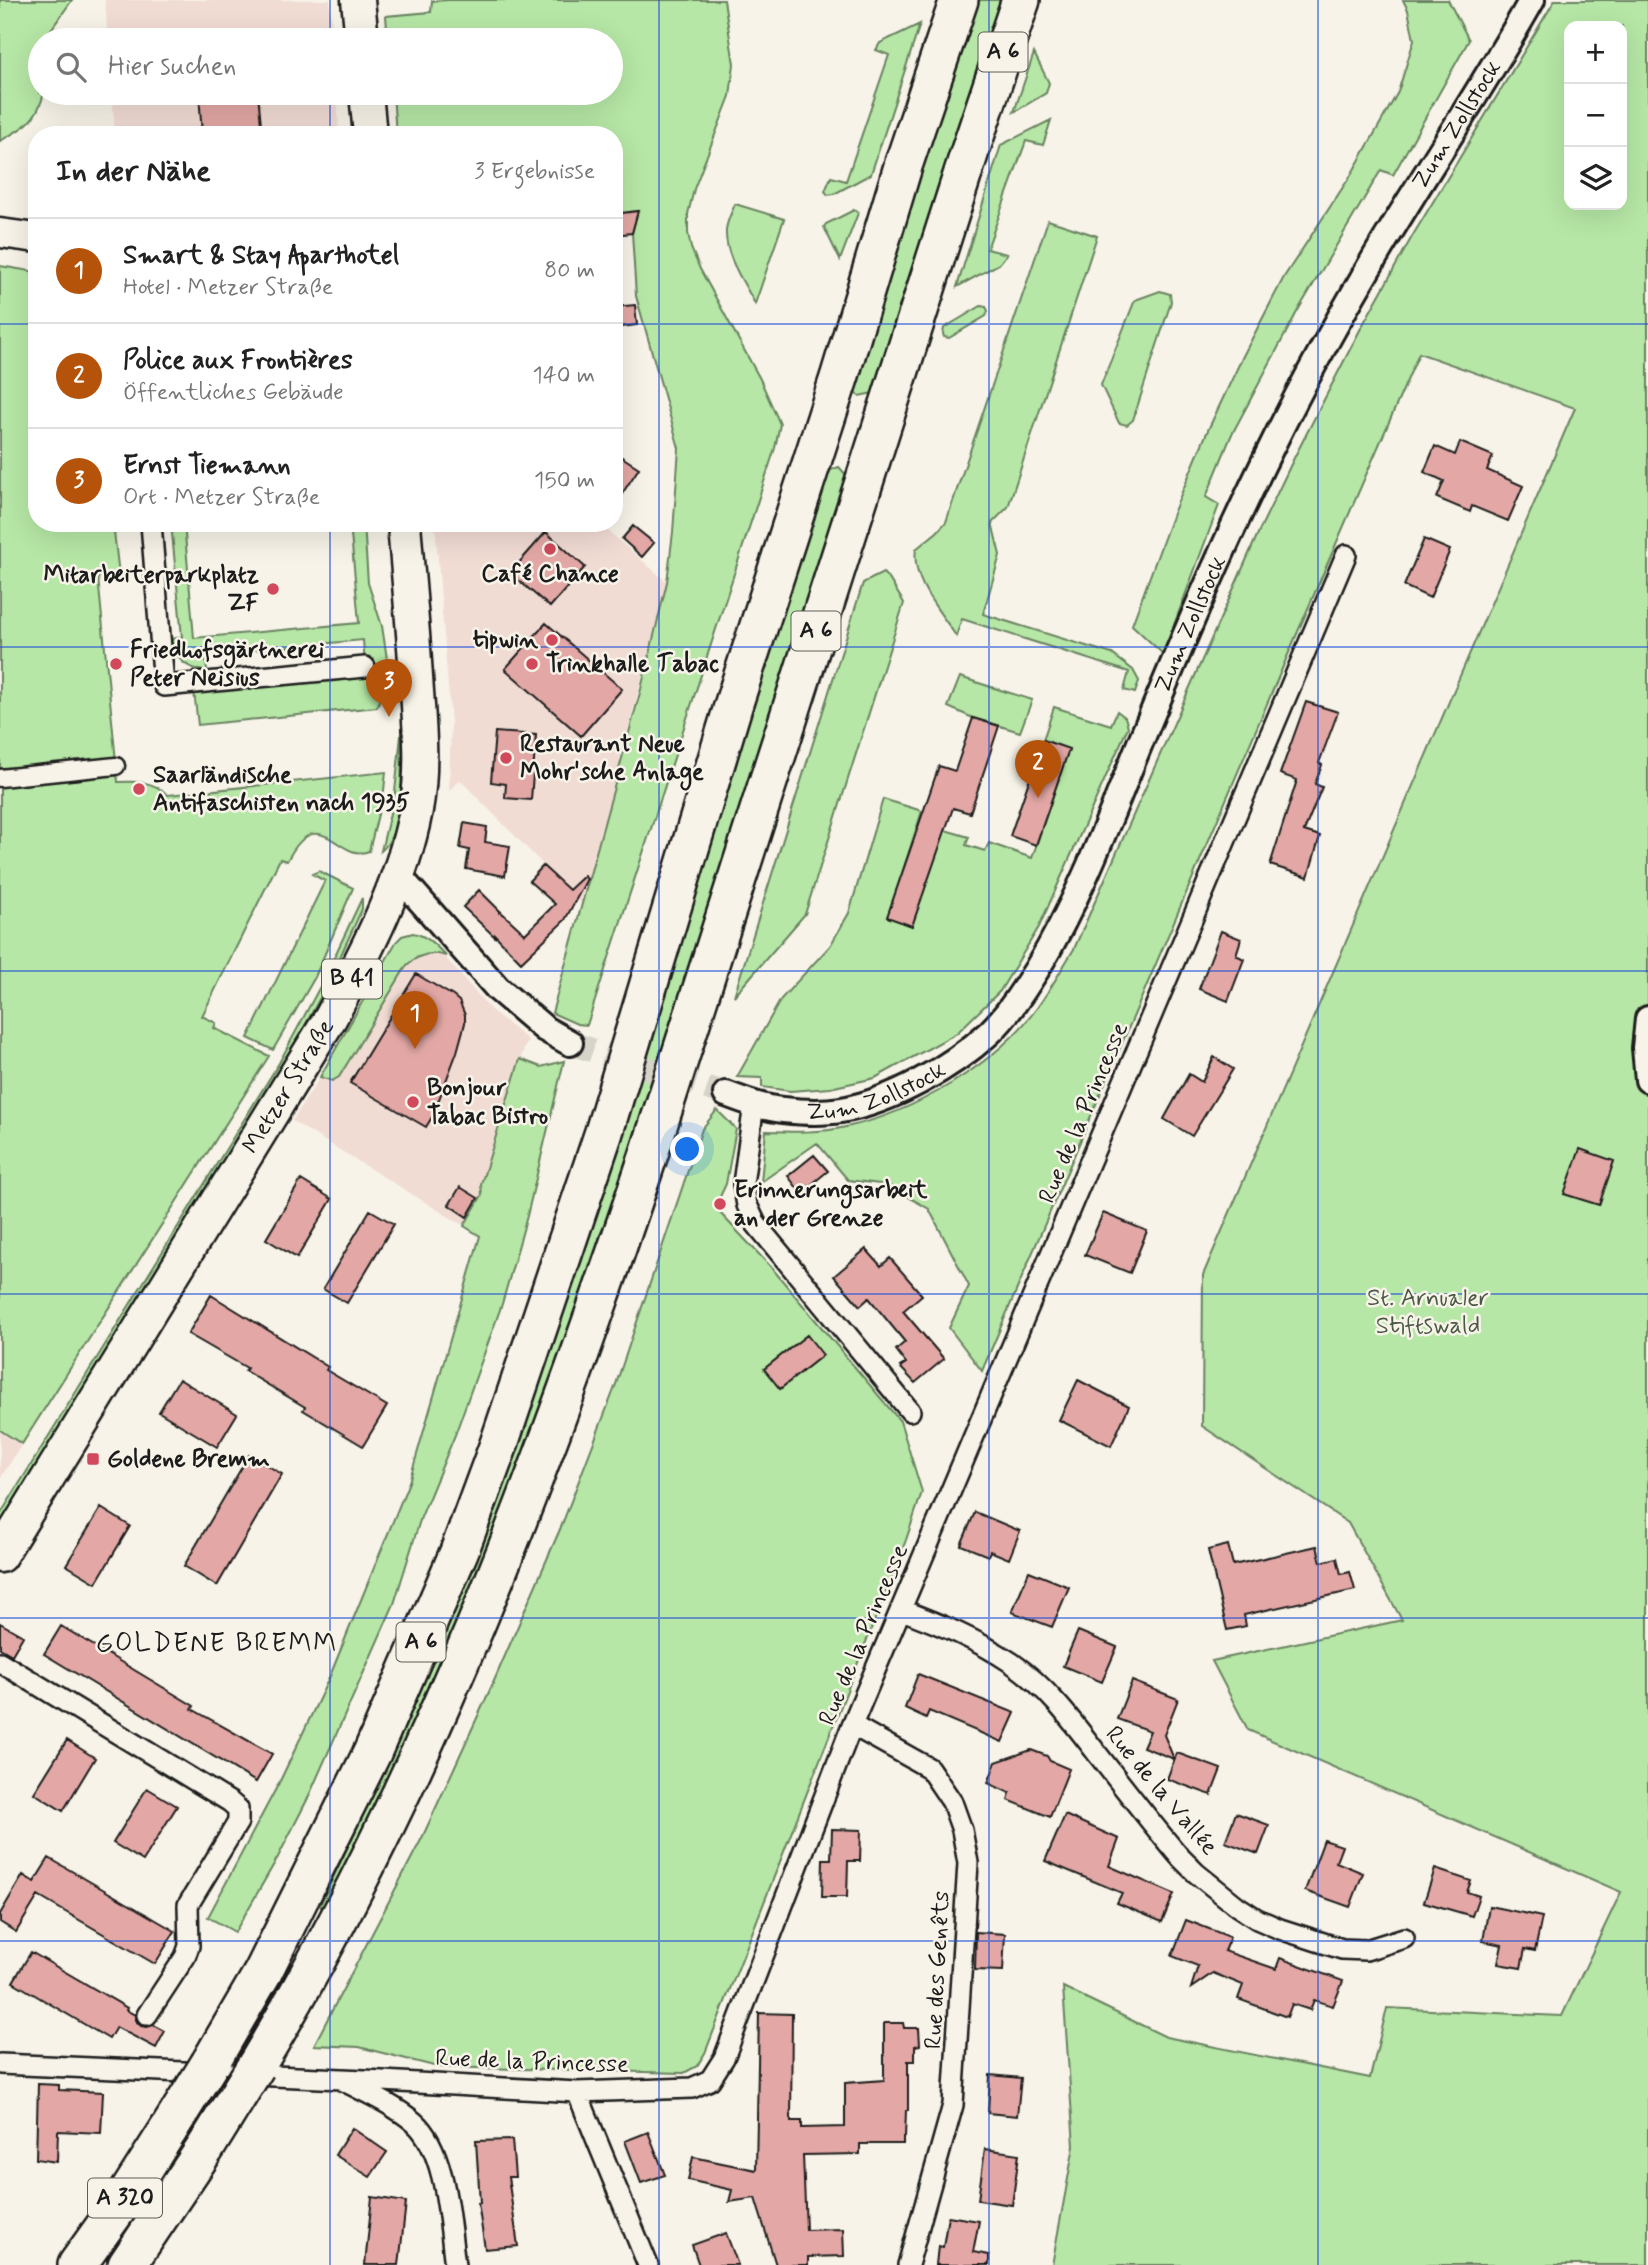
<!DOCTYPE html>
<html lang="de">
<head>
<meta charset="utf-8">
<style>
	body { margin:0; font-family:Mynerve,sans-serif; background:#f2f2f2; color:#222 }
	.controls { position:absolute; right:21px; top:21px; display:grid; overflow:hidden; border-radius:14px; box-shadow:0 7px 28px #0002 }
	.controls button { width:63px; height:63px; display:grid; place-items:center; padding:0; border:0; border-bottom:2px solid #e0e0e0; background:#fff; color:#222; font:35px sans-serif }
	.you { position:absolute; left:688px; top:1150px; width:24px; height:24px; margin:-18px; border:5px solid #fff; border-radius:50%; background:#1a73e8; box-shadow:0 0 0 10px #1a73e833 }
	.badge { display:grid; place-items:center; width:46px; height:46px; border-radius:50%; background:#b45309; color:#fff; font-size:23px; font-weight:700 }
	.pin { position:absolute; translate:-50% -58px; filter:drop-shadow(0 2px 4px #0008) }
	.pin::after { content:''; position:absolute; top:37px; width:24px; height:21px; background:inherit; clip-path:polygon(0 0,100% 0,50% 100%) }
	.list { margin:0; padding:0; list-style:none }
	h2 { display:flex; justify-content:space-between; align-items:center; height:91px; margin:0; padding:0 28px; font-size:30px }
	h2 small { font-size:23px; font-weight:400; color:#767676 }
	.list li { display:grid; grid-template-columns:46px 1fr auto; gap:21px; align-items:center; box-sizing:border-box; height:105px; padding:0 28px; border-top:2px solid #e0e0e0 }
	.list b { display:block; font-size:26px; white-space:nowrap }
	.list p { margin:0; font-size:23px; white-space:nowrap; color:#767676 }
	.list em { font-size:23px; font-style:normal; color:#767676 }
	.icon { flex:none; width:38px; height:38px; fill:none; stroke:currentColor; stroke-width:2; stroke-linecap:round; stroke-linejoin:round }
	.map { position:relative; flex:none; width:1648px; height:2265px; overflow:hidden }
	.search { position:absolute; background:#fff; box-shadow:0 7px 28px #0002; left:28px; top:28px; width:595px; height:77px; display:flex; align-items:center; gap:18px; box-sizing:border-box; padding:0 24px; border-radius:38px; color:#767676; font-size:26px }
	.panel { position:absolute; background:#fff; box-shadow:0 7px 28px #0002; left:28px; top:126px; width:595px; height:406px; border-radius:28px }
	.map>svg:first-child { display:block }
	.built { fill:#f1dcd4 }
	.green { fill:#b6e7a6; stroke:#698261; stroke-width:2; fill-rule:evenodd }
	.building { fill:#e3a8a5; stroke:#1c1c1c; stroke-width:2 }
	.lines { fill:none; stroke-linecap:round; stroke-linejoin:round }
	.tertiary-tunnel { stroke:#d6d3c9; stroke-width:24; stroke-dasharray:24 12; stroke-linecap:butt }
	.pedestrian-casing { stroke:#1c1c1c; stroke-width:21 }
	.minor-casing { stroke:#1c1c1c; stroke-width:24 }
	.tertiary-casing { stroke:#1c1c1c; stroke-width:30 }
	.secondary-casing { stroke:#1c1c1c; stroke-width:33 }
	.primary-casing { stroke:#1c1c1c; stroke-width:37 }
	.motorway-casing { stroke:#1c1c1c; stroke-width:42 }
	.pedestrian { stroke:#f7f3e8; stroke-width:16 }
	.minor { stroke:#f7f3e8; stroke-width:19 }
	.tertiary { stroke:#f7f3e8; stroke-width:24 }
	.secondary { stroke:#f7f3e8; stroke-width:28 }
	.primary { stroke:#f7f3e8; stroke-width:32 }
	.motorway { stroke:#f7f3e8; stroke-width:37 }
	.motorway-bridge-casing { stroke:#1c1c1c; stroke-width:42; stroke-linecap:butt }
	.motorway-bridge { stroke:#f7f3e8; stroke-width:37 }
	.grid { fill:none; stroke:#1d4ed8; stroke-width:2; stroke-opacity:0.55 }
	.poi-dot { fill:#d1495b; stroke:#f7f3e8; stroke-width:2.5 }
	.labels { text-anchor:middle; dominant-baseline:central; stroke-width:5; stroke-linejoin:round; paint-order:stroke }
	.shield { fill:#f7f3e8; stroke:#5e5c59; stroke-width:2 }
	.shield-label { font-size:23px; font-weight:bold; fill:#1c1c1c }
	.street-label { font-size:24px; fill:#1c1c1c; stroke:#f7f3e8 }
	.poi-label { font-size:24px; font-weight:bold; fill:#1c1c1c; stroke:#f7f3e8; text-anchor:start }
	.park-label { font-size:24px; fill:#4a5945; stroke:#f7f3e8 }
	.neighbourhood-label { font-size:26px; letter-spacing:2px; fill:#1c1c1c; stroke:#f7f3e8 }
</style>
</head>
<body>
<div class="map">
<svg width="1648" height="2265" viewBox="0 0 1648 2265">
	<rect width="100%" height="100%" fill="#f7f3e8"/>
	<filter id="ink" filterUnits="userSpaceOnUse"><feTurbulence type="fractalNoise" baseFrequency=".0143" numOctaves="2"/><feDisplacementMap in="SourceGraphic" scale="14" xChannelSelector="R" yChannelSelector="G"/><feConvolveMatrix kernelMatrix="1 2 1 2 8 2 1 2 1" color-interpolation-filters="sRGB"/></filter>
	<g filter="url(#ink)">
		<path class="built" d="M105 0H330L333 40H108Z
			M112 93H337L339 135H115Z
			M435 523H599L667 582 582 904 460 780 449 791 451 723Z
			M413 933 421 934 431 941 491 1010 528 1040 520 1059 481 1184 482 1195 464 1226 292 1121 320 1077 396 943 402 936Z
			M0 1430 22 1444 0 1479Z"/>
		<path class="green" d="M0 0H72L48 34 47 40H40V93H44C37 121 24 128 0 141Z
			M448 0H724L734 64 730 96 694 189 688 214V233L691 248 700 269 760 379 780 424 775 448 587 1025 577 1024 552 1013 641 689 667 582 673 532 679 448 636 296 632 233 637 212 614 214V135H396L393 93H611V40H388L386 16 431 12 432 1Z
			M976 0H1003L877 387 873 393 859 396 853 392 851 386Z
			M1403 0H1448L1469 40 1393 175 1381 170 1297 312 1231 436 1206 497 1219 505 1163 654 1132 625 1174 511 1208 430 1243 356 1284 277 1351 175 1398 92 1414 40 1408 10Z
			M1555 0H1648V2265H1052L1074 2146 1063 1987 1166 2037 1370 2078 1387 2008 1562 2016 1621 1892 1248 1730 1212 1661 1402 1620 1348 1523 1202 1426 1203 1275 1575 408 1419 353 1293 643 982 1371 949 1328 969 1286 929 1209 888 1185 848 1180 817 1143 761 1182 766 1131C793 1132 820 1133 846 1127 914 1113 996 1064 1037 1008 1051 989 1062 968 1074 949L1260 529 1294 458 1361 328 1413 235ZM1569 26H1622V205H1569Z
			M920 24 871 174 834 194 828 195 825 191 831 177 846 181 889 55 876 50 880 43Z
			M1034 53 1049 83 1046 93 1014 112Z
			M1051 120 1043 145 1026 141 987 249 1007 254 999 264 957 287 1001 145Z
			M735 204 784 219 755 304C744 282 725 257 726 231 726 222 732 212 735 204Z
			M854 210 858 213 840 260 824 227 826 224Z
			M1048 220 1097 236 1008 507 992 523 1000 555 983 614 1112 654 1133 670 1139 681 1135 693 1124 690 1129 672 962 619 956 636C940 611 911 581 916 549L937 532 946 522Z
			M0 266 37 272V523H113L119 575 98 577 118 782C138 781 153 781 168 795L386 772 384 790 369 851C339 864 319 799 287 861L280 859 202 1016 216 1023 214 1028 269 1056 22 1444 0 1430Z
			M1160 291 1170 294 1171 302 1133 420 1127 425 1119 423 1101 385 1135 300Z
			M981 306 986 307 988 311 986 316 949 338 944 337 943 334 944 328Z
			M839 467 848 477 632 1155 524 1468 399 1764 325 1916 320 1905 390 1759 471 1569 510 1466 618 1152 822 480 825 472Z
			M171 523H184L194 638 359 623 350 523H364L368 583 382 626 389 672 377 707 198 725 193 683 365 666 363 640 206 654 207 672C186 668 175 660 171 639L182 637Z
			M883 573 889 579 904 603 805 914 734 996 863 583Z
			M960 677 1032 700 1020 732 973 718 948 707Z
			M1054 707 1111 725 1117 711 1125 717 1128 727 1039 927 1000 991 957 1033 875 1078 830 1088 790 1091 762 1087V1078L737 1077 781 999 830 946 849 913 883 799 922 811 888 917 912 926 945 830 969 837 966 845 985 851 989 843 1032 858 1069 749 1043 740Z
			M401 735C402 763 405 832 381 851L395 792Z
			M319 871 353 888 315 977 273 1050 248 1038 325 881 312 874Z
			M362 898V909L328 983 283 1066 0 1528V1515L279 1063 323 981Z
			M413 933C428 936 436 946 446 956 431 951 419 954 407 965L339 1077 332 1081 320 1077 396 942 402 936Z
			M520 1059 541 1067 564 1061 527 1216 502 1304 455 1435 421 1517 394 1604 308 1798 278 1857 235 1932 208 1917 280 1781 330 1676 409 1482 480 1236 464 1226 482 1195 481 1184Z
			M717 1110 736 1129 726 1184 717 1203 719 1212 771 1267 900 1421 922 1492 906 1540 705 2053 697 2066 684 2073 438 2067 359 2047 314 2045 422 1838 494 1681 561 1527 615 1387 702 1129Z"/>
		<path class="building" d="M199 93H258L262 135H202Z
			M638 211 632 233 614 235V214Z
			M635 305 637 325 614 328V307Z
			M1460 442 1493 456 1487 470 1523 486 1508 521 1472 506 1470 512 1437 498 1444 481 1424 472 1435 446 1455 455Z
			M614 452 639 468 614 506Z
			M633 526 654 543 642 557 622 539Z
			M546 532 585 567 550 607 510 573Z
			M1424 539 1450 550 1430 598 1404 586Z
			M546 623 622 689 581 736 505 669Z
			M1306 702 1338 712 1319 763 1322 765 1315 784 1322 787 1304 831 1320 836 1308 877 1270 865 1297 780 1280 774Z
			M973 718 999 726 970 813 953 808 912 926 887 917 939 766 955 771Z
			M495 732 536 735 531 800 505 798 506 784 491 782Z
			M1043 740 1069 749 1036 845 1010 836Z
			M464 823 487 827 485 842 510 846 505 876 466 869 469 850 460 848Z
			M543 866 569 890 584 876 587 879 565 920 521 962 495 935V937L463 907 479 890 499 910V912L500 911 525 934 555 904 529 881Z
			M1221 931 1241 939 1236 955 1244 959 1228 1001 1199 989Z
			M416 974 453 996 459 1001 465 1015V1023L457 1052 438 1102 440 1104 426 1127 350 1083Z
			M1214 1057 1233 1069 1192 1136 1164 1119 1189 1074 1202 1082Z
			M1580 1149 1614 1161 1599 1205 1564 1194Z
			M814 1155 828 1171 801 1193 788 1176Z
			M301 1180 332 1199 297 1258 266 1239Z
			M460 1187 478 1198 467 1217 449 1205Z
			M370 1210 394 1224 347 1303 323 1289Z
			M1103 1213 1147 1231 1130 1273 1085 1255Z
			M866 1249 881 1266 890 1258 922 1295 903 1311 944 1359 915 1383 900 1367 906 1363 896 1350 905 1342 869 1298 860 1306 834 1276Z
			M211 1295 328 1367 326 1370 387 1406 363 1446 303 1410 305 1407 245 1371 247 1368 188 1334Z
			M807 1335 823 1355 780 1389 764 1369Z
			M179 1379 237 1414 217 1447 159 1412Z
			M1078 1380 1129 1406 1111 1446 1059 1420Z
			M249 1455 282 1474 217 1586 184 1566Z
			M101 1508 130 1526 96 1583 66 1565Z
			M975 1512 1020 1531 1009 1559 990 1551 988 1556 961 1545Z
			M1228 1545 1233 1565 1317 1546 1321 1562 1337 1558 1341 1574 1350 1572 1355 1590 1244 1615 1246 1626 1227 1630 1208 1550Z
			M1029 1571 1069 1587 1052 1627 1012 1612Z
			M0 1623 23 1636 12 1655 0 1648Z
			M61 1626 194 1706 192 1709 272 1754 256 1782 44 1654Z
			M1078 1631 1117 1647 1102 1682 1063 1666Z
			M918 1674 1015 1713 1002 1742 929 1711 926 1718 905 1708Z
			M1132 1681 1178 1699 1164 1735 1174 1759 1143 1747 1150 1731 1117 1719Z
			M67 1740 95 1758 63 1811 34 1793Z
			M1031 1750 1047 1756 1050 1761 1069 1769 1050 1817 1008 1800 1010 1793 988 1783 996 1762Z
			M1177 1753 1221 1769 1211 1795 1167 1779Z
			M147 1788 177 1806 143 1861 113 1843Z
			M1236 1813 1269 1825 1258 1854 1225 1842Z
			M1065 1815 1119 1839 1109 1866 1174 1894 1162 1922 1117 1903 1122 1893 1045 1861Z
			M832 1829 861 1830 860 1861H848L847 1897H822L823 1859H831Z
			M1324 1840 1342 1846 1336 1862 1363 1873 1350 1907 1305 1891Z
			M49 1858 175 1931 155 1964 38 1896 16 1932 0 1922V1914L23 1875 34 1882Z
			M1435 1869 1471 1881 1467 1892 1479 1896 1472 1916 1424 1902Z
			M1489 1906 1542 1917 1535 1951 1525 1949 1521 1968 1498 1964 1502 1945 1483 1941Z
			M1186 1920 1230 1937 1224 1951 1276 1969 1280 1958 1343 1981 1333 2006 1314 2000 1310 2010 1292 2004 1287 2017 1238 1999 1243 1985 1213 1973 1191 1988 1198 1966 1172 1956Z
			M976 1932 1005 1934 1003 1971 975 1970Z
			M31 1952 127 2008 126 2010 135 2015 136 2021 141 2026 147 2027 154 2025 165 2031 156 2048 116 2027 109 2039 13 1982Z
			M759 2013 792 2014 791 2121H802V2128L845 2127V2083L884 2080V2023H903L904 2028H919L920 2045 915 2046V2061H908V2110H906L905 2137H903V2144H860V2154L803 2155 806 2230 843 2229 844 2256 808 2257V2265H776L755 2198 729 2202 732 2190 688 2180 693 2157 756 2170Z
			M990 2075 1021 2078 1017 2116 988 2113Z
			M38 2084 59 2085V2090L103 2092 101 2133 58 2131 57 2162 36 2159Z
			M352 2128 387 2152 370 2177 335 2155Z
			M648 2132 665 2175 641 2183 625 2141Z
			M512 2140 515 2177H508L518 2246 485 2249 478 2203H480L476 2141Z
			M985 2149 1019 2154 1012 2205 978 2200Z
			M372 2197 406 2202 399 2265H365Z
			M948 2216 979 2221 973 2252 989 2255V2265H936L938 2246 943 2247Z
			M726 2233 738 2265H699L692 2245Z"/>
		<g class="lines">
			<path class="tertiary-tunnel" d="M570 1043 726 1094"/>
			<defs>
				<path id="pedestrian" d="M0 778 116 766"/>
				<path id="minor" d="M151 523 164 686 365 667
					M754 1104 743 1184 747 1205 756 1224 910 1411
					M902 1610C942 1625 976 1639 1012 1663 1047 1687 1073 1722 1099 1756 1125 1789 1151 1823 1179 1856L1196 1873 1237 1906 1257 1919 1280 1929 1342 1949 1366 1950 1404 1938
					M0 1662 230 1802 238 1809V1822L188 1905 189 1946 185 1957 147 2015
					M852 1725 929 1768 952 1802 962 1830 968 1863 953 2105 908 2265
					M0 2064 365 2080 577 2092 692 2088 710 2080 724 2058 852 1725 1346 555
					M344 2081C367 2093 394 2105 414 2122 447 2151 449 2223 455 2265
					M577 2092 648 2265"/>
				<g id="tertiary">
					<path d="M398 875 498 989 545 1029 570 1043"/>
					<path d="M1648 1019 1645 1048 1648 1080"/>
					<path id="s1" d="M726 1094C745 1101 763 1108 783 1110 801 1112 823 1113 841 1110 891 1102 952 1067 989 1033 1008 1015 1023 991 1037 969 1080 898 1109 819 1140 743 1182 642 1225 540 1274 442 1303 383 1335 325 1368 269 1421 178 1481 91 1532 0"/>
				</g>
				<path id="secondary" d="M0 233 37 238"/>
				<g id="primary">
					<path d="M358 0 362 40"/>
					<path d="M366 93 370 135"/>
					<path id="s2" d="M0 1556 331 1017C366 952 402 884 416 810 424 766 419 722 416 677 413 626 408 575 404 523"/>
				</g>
				<path id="motorway" d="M210 2063 263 1972 372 1753 459 1552 499 1444 604 1132 734 703 840 375 904 163 959 0
					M256 2066C427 1782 543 1471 648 1157L970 151 1021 0
					M77 2265 127 2195 169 2129
					M127 2265 206 2147"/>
			</defs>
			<use href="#pedestrian" class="pedestrian-casing"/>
			<use href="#minor" class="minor-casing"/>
			<use href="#tertiary" class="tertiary-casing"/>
			<use href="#secondary" class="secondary-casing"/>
			<use href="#primary" class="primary-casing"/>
			<use href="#motorway" class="motorway-casing"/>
			<use href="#pedestrian" class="pedestrian"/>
			<use href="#minor" class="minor"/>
			<use href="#tertiary" class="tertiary"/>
			<use href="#secondary" class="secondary"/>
			<use href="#primary" class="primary"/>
			<use href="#motorway" class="motorway"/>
			<defs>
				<path id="motorway-bridge" d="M169 2129 210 2063
					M206 2147 256 2066"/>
			</defs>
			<use href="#motorway-bridge" class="motorway-bridge-casing"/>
			<use href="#motorway-bridge" class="motorway-bridge"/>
		</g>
	</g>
	<path class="grid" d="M330 0V40M659 0V2265M989 0V2265M1318 0V2265M330 93V135M0 324H37M614 324H1648M330 523V2265M0 647H1648M0 971H1648M0 1294H1648M0 1618H1648M0 1941H1648"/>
	<g class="poi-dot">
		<circle cx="550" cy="549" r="7"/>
		<circle cx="273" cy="589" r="7"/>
		<circle cx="552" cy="640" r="7"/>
		<circle cx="116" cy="664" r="7"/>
		<circle cx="532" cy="664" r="7"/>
		<circle cx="506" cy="758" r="7"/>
		<circle cx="139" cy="789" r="7"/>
		<circle cx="413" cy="1102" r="7"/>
		<circle cx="720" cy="1204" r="7"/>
		<rect x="86" y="1452" width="14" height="14" rx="3.5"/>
	</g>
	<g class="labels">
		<g class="shield">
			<rect x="978.5" y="32.5" width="49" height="39" rx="5"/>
			<rect x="791.5" y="611.5" width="49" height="39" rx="5"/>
			<rect x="322" y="959.5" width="60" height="39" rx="5"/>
			<rect x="396.5" y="1622.5" width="49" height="39" rx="5"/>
			<rect x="88" y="2178.5" width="74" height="39" rx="5"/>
		</g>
		<g class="shield-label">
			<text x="1003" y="52">A 6</text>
			<text x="816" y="631">A 6</text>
			<text x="352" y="979">B 41</text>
			<text x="421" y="1642">A 6</text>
			<text x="125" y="2198">A 320</text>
		</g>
		<g class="street-label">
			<text stroke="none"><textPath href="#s1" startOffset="1311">Zum Zollstock</textPath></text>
			<text stroke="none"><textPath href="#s1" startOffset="744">Zum Zollstock</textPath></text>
			<text stroke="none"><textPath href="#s2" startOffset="551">Metzer Straße</textPath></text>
			<text stroke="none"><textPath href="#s1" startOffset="156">Zum Zollstock</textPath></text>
			<text transform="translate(1084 1113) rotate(-67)">Rue de la Princesse</text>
			<text transform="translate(864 1635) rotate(-67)">Rue de la Princesse</text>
			<text transform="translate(1161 1791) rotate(50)">Rue de la Vallée</text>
			<text transform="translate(938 1970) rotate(-87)">Rue des Genêts</text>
			<text transform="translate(532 2062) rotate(2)">Rue de la Princesse</text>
		</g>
		<g class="poi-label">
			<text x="550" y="574" text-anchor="middle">Café Chance</text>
			<text x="259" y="575" text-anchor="end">Mitarbeiterparkplatz<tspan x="259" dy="28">ZF</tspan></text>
			<text x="538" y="640" text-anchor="end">tipwin</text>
			<text x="130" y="650">Friedhofsgärtnerei<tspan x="130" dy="28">Peter Neisius</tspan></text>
			<text x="546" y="664">Trinkhalle Tabac</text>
			<text x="520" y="744">Restaurant Neue<tspan x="520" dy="28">Mohr'sche Anlage</tspan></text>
			<text x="153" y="775">Saarländische<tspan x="153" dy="28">Antifaschisten nach 1935</tspan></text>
			<text x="427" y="1088">Bonjour<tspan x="427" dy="28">Tabac Bistro</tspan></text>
			<text x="734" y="1190">Erinnerungsarbeit<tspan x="734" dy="28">an der Grenze</tspan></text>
			<text x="107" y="1459">Goldene Bremm</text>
		</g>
		<g class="park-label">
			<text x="1428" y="1298">St. Arnualer<tspan x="1428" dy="28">Stiftswald</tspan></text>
		</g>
		<g class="neighbourhood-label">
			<text x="217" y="1644">GOLDENE BREMM</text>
		</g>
	</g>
</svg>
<div class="controls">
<button>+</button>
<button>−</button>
<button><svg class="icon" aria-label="layers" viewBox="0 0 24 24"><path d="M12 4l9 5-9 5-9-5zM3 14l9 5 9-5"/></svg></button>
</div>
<div class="you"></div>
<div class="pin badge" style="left:415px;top:1049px">1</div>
<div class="pin badge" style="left:1038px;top:798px">2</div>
<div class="pin badge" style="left:389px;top:717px">3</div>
<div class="search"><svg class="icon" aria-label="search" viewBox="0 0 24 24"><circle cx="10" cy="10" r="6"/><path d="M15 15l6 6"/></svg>Hier suchen</div>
<section class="panel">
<h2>In der Nähe<small>3 Ergebnisse</small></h2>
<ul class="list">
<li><span class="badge">1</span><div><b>Smart &amp; Stay Aparthotel</b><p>Hotel · Metzer Straße</p></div><em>80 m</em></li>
<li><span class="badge">2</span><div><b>Police aux Frontières</b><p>Öffentliches Gebäude</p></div><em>140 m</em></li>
<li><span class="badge">3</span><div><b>Ernst Tiemann</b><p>Ort · Metzer Straße</p></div><em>150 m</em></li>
</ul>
</section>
</div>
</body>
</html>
